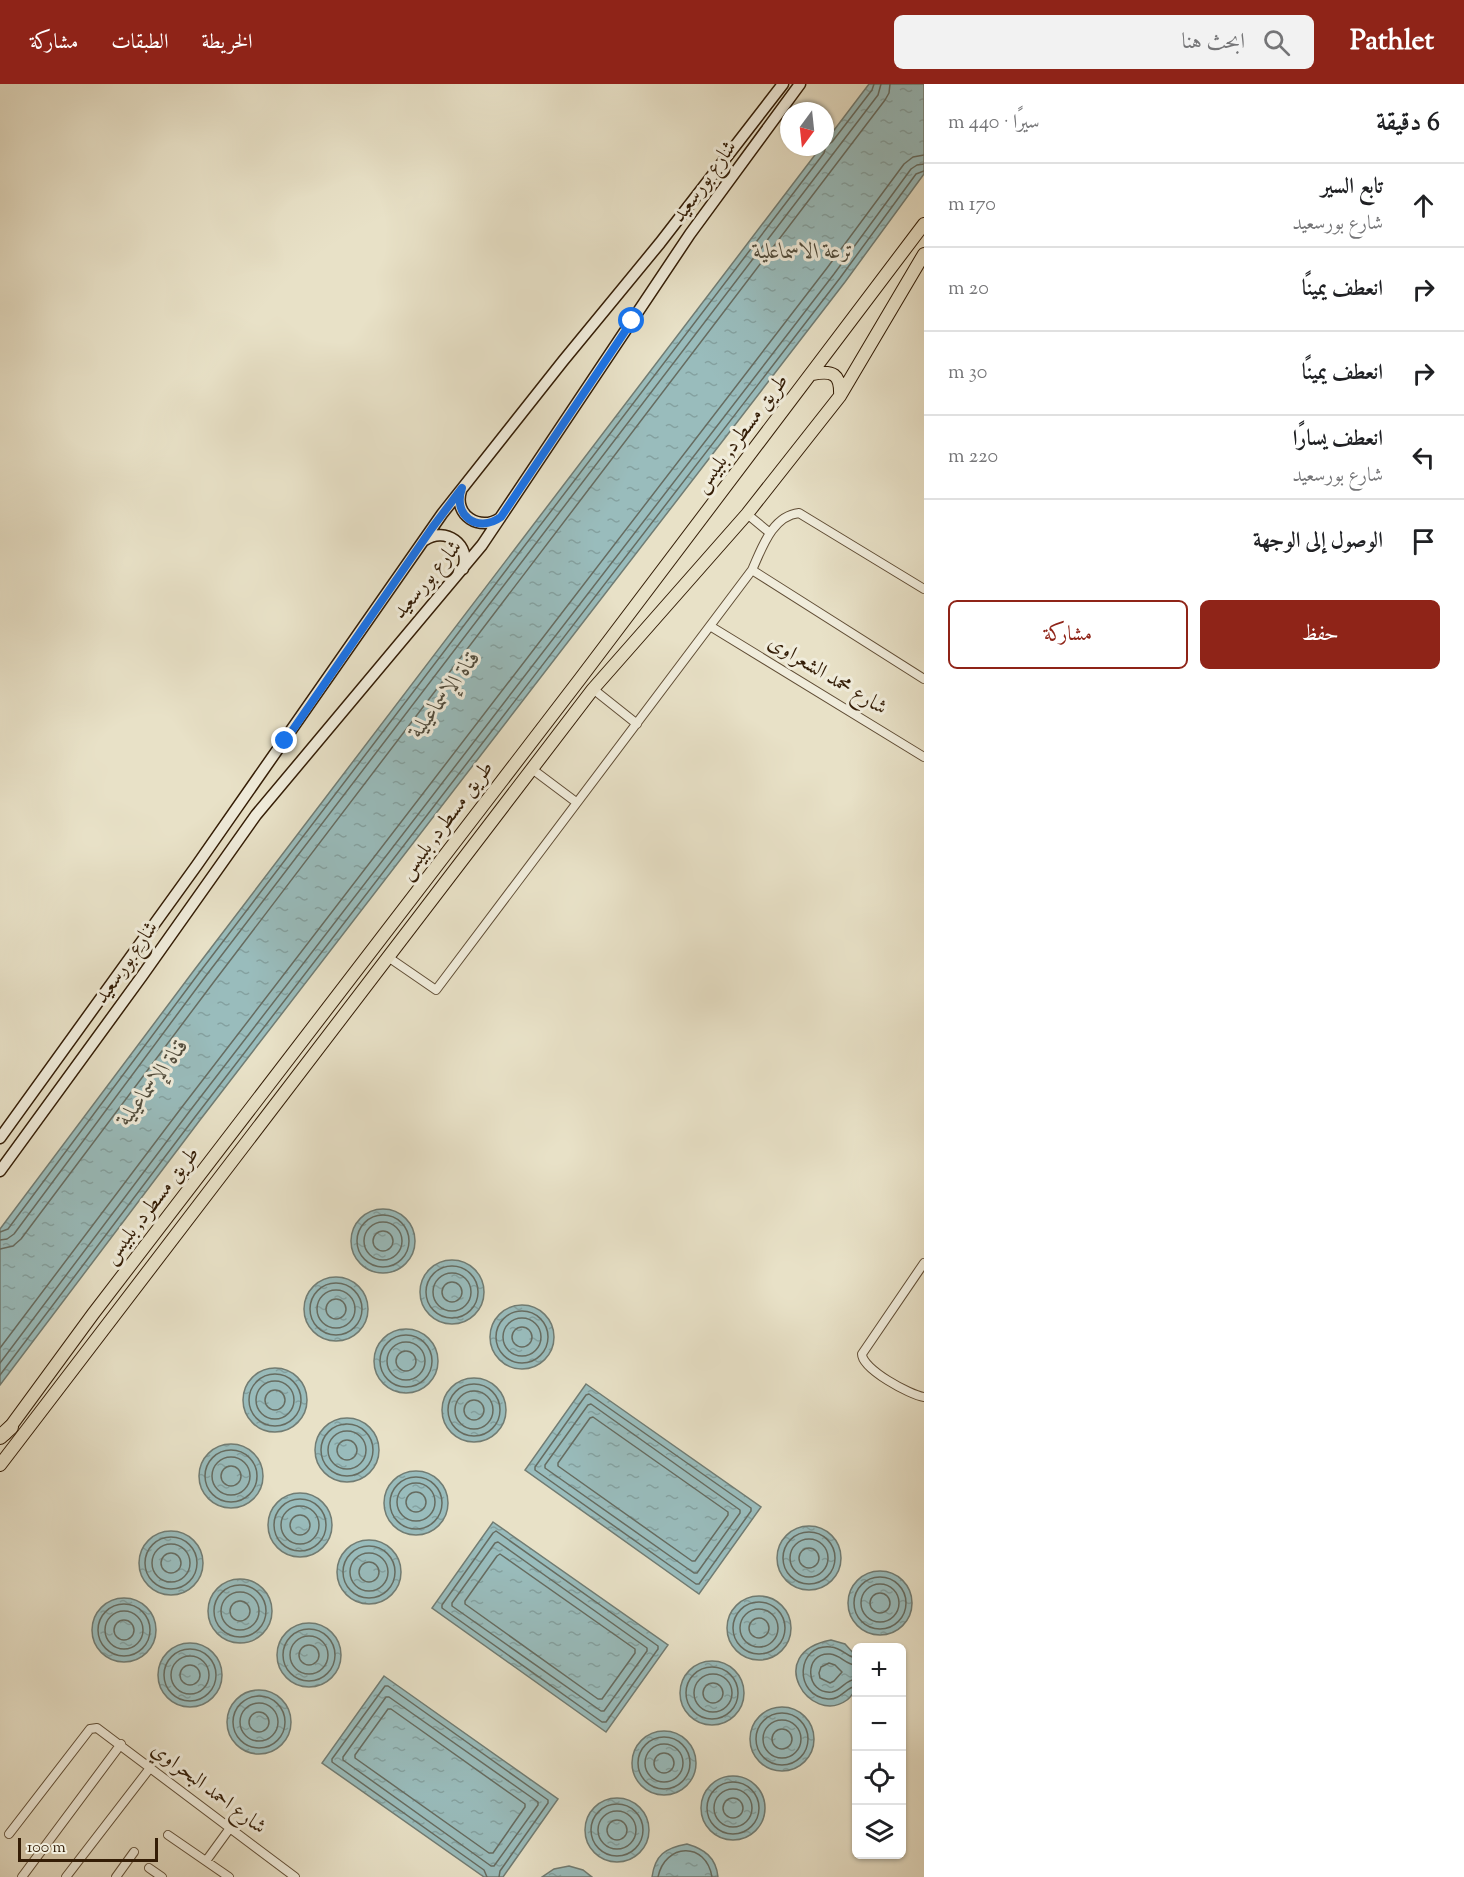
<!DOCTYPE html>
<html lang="ar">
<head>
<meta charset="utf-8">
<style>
	body { margin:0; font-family:"Sorts Mill Goudy",Amiri,serif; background:#f2f2f2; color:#202124; direction:rtl }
	.controls { position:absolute; right:18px; bottom:18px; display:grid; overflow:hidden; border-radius:9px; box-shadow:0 2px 4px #0004 }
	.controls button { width:54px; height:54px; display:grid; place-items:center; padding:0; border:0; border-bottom:2px solid #e0e0e0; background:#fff; color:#202124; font:30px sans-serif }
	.compass { position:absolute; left:780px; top:18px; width:54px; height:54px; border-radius:50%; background:#fff; box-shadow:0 2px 4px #0004; rotate:195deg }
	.scale { position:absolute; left:18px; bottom:15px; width:140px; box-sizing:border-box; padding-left:6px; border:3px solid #341d06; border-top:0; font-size:16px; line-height:21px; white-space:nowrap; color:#341d06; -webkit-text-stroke:4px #f0ecdb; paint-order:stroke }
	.stop { position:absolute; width:18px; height:18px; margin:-14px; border:4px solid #1a73e8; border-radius:50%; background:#fff }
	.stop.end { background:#1a73e8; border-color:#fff; box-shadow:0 2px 6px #0008 }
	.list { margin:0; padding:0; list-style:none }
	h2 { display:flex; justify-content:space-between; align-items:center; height:78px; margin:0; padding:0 24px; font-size:26px }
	h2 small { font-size:20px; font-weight:400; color:#757577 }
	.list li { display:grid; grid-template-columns:39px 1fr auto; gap:18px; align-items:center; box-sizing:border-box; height:84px; padding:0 24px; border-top:2px solid #e0e0e0 }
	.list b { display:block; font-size:22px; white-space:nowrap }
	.list p { margin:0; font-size:20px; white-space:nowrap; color:#757577 }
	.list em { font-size:20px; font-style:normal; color:#757577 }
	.actions { display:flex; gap:12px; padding:18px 24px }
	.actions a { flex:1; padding:14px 0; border:2px solid #8f2418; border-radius:9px; text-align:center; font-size:21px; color:#8f2418 }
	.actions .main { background:#8f2418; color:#fff }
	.icon { flex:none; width:33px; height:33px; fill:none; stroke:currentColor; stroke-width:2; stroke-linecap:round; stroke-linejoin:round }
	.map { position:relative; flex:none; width:924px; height:1793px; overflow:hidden; direction:ltr }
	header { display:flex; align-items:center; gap:36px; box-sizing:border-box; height:84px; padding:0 30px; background:#8f2418; color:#fff }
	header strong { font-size:28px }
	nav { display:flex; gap:33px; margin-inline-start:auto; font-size:21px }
	.search { width:420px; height:54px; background:#f2f2f2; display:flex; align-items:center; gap:15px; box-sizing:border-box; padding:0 21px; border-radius:9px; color:#757577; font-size:22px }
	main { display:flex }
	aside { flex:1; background:#fff }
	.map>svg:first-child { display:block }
	.water { fill:url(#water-ripples); stroke:#717c73; stroke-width:1.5 }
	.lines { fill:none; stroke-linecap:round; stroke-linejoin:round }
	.shore { stroke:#666c61; stroke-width:1.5 }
	.minor-casing { stroke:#614e36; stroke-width:10 }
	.secondary-casing { stroke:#341d06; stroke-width:13 }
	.primary-casing { stroke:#341d06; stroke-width:14 }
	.motorway-casing { stroke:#341d06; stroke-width:16 }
	.minor { stroke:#f0ecdb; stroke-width:8 }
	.secondary { stroke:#f0ecdb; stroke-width:10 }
	.primary { stroke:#e8e1c7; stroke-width:12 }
	.motorway { stroke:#e8e1c7; stroke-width:14 }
	.route { stroke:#1a73e8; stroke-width:8 }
	.labels { text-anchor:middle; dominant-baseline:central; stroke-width:6; stroke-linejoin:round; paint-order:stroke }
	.street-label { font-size:21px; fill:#341d06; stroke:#f0ecdb }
	.water-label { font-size:22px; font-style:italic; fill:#524d3d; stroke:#f0ecdb }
</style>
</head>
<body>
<header>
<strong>Pathlet</strong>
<div class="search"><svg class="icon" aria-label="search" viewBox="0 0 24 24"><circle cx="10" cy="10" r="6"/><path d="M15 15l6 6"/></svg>ابحث هنا</div>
<nav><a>الخريطة</a><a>الطبقات</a><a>مشاركة</a></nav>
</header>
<main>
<aside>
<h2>6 دقيقة<small>سيرًا · 440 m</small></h2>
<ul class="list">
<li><svg class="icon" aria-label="ahead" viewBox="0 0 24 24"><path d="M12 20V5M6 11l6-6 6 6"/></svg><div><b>تابع السير</b><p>شارع بورسعيد</p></div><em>170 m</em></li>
<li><svg class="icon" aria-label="right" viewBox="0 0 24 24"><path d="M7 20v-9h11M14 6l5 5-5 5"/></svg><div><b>انعطف يمينًا</b></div><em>20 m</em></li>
<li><svg class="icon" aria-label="right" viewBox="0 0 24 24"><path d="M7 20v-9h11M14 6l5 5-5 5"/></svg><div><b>انعطف يمينًا</b></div><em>30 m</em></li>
<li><svg class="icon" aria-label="left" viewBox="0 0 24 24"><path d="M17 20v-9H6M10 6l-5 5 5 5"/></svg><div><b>انعطف يسارًا</b><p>شارع بورسعيد</p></div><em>220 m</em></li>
<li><svg class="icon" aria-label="arrive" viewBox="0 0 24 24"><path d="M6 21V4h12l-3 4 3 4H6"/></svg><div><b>الوصول إلى الوجهة</b></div></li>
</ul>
<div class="actions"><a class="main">حفظ</a><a>مشاركة</a></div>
</aside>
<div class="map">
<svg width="924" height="1793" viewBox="0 0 924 1793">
	<defs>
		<pattern id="water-ripples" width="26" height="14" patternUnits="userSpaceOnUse" patternTransform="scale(1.5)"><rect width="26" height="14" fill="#99bcbc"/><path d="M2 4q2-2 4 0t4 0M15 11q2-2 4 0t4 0" fill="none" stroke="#84a1a0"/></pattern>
	</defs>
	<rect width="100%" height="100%" fill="#e8e1c7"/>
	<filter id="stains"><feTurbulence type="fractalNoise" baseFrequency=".00333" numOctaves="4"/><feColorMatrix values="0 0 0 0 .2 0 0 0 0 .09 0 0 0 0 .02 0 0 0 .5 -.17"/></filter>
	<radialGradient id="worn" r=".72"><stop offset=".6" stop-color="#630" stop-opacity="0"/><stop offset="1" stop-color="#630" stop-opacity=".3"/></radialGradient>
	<path class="water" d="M869 0H924V90L845 198 200 1036 0 1301V1145L195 885 821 63H825V58Z
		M351 1157a32 32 0 1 1 64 0a32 32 0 1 1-64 0Z
		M420 1208a32 32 0 1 1 64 0a32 32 0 1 1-64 0Z
		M304 1225a32 32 0 1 1 64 0a32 32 0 1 1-64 0Z
		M490 1253a32 32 0 1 1 64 0a32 32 0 1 1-64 0Z
		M374 1277a32 32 0 1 1 64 0a32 32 0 1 1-64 0Z
		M243 1316a32 32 0 1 1 64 0a32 32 0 1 1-64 0Z
		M442 1326a32 32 0 1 1 64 0a32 32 0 1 1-64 0Z
		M586 1300 761 1423 699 1510 525 1386Z
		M315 1366a32 32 0 1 1 64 0a32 32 0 1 1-64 0Z
		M199 1392a32 32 0 1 1 64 0a32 32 0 1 1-64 0Z
		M384 1419a32 32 0 1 1 64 0a32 32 0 1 1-64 0Z
		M268 1441a32 32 0 1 1 64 0a32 32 0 1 1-64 0Z
		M493 1438 668 1561 606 1648 432 1524Z
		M777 1474a32 32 0 1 1 64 0a32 32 0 1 1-64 0Z
		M139 1479a32 32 0 1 1 64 0a32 32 0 1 1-64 0Z
		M337 1488a32 32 0 1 1 64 0a32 32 0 1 1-64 0Z
		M848 1519a32 32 0 1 1 64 0a32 32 0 1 1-64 0Z
		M208 1527a32 32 0 1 1 64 0a32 32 0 1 1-64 0Z
		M727 1544a32 32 0 1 1 64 0a32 32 0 1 1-64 0Z
		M92 1546a32 32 0 1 1 64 0a32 32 0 1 1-64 0Z
		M277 1571a32 32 0 1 1 64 0a32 32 0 1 1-64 0Z
		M831 1556 845 1560 856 1572V1606C853 1609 850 1614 847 1616 810 1643 762 1569 831 1556Z
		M158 1591a32 32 0 1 1 64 0a32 32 0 1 1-64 0Z
		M680 1609a32 32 0 1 1 64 0a32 32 0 1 1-64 0Z
		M384 1592 558 1715 503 1793H484L322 1679Z
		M227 1638a32 32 0 1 1 64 0a32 32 0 1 1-64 0Z
		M750 1655a32 32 0 1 1 64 0a32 32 0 1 1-64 0Z
		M632 1679a32 32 0 1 1 64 0a32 32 0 1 1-64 0Z
		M701 1724a32 32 0 1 1 64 0a32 32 0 1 1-64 0Z
		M585 1746a32 32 0 1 1 64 0a32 32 0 1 1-64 0Z
		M687 1760C704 1765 716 1773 718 1793H652C655 1771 665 1764 687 1760Z
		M569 1782 583 1786 592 1793H542L554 1785Z"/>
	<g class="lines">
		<path class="shore" d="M357 1157a26 26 0 1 1 52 0a26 26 0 1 1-52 0Z
			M364 1157a19 19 0 1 1 38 0a19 19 0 1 1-38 0Z
			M373 1157a10 10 0 1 1 20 0a10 10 0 1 1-20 0Z
			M0 1148 8 1145 199 889 824 69 826 62 832 58 872 6 874 0
			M0 1156 7 1155 14 1150 205 893 878 11 881 0
			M0 1165 13 1162 21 1155 213 899 885 16 889 9 890 0
			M426 1208a26 26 0 1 1 52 0a26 26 0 1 1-52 0Z
			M433 1208a19 19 0 1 1 38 0a19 19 0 1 1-38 0Z
			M442 1208a10 10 0 1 1 20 0a10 10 0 1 1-20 0Z
			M310 1225a26 26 0 1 1 52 0a26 26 0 1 1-52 0Z
			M317 1225a19 19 0 1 1 38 0a19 19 0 1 1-38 0Z
			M326 1225a10 10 0 1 1 20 0a10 10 0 1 1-20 0Z
			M496 1253a26 26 0 1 1 52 0a26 26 0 1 1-52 0Z
			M503 1253a19 19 0 1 1 38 0a19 19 0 1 1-38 0Z
			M512 1253a10 10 0 1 1 20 0a10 10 0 1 1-20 0Z
			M380 1277a26 26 0 1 1 52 0a26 26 0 1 1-52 0Z
			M387 1277a19 19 0 1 1 38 0a19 19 0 1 1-38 0Z
			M0 1264 182 1023 827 184 904 80 913 73 924 71
			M396 1277a10 10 0 1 1 20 0a10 10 0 1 1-20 0Z
			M0 1279 189 1028 834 190 911 85 917 81 924 80
			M249 1316a26 26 0 1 1 52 0a26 26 0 1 1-52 0Z
			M0 1291 195 1033 840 194 916 90 924 87
			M256 1316a19 19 0 1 1 38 0a19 19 0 1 1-38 0Z
			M448 1326a26 26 0 1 1 52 0a26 26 0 1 1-52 0Z
			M265 1316a10 10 0 1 1 20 0a10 10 0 1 1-20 0Z
			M455 1326a19 19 0 1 1 38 0a19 19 0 1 1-38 0Z
			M589 1310 751 1424V1427L699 1500H696L535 1386V1383L586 1311Z
			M464 1326a10 10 0 1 1 20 0a10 10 0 1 1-20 0Z
			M591 1320 740 1426V1429L697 1489H694L545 1384V1381L588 1321Z
			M593 1333 728 1428V1431L695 1477H692L558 1382V1379L590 1334Z
			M321 1366a26 26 0 1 1 52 0a26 26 0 1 1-52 0Z
			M328 1366a19 19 0 1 1 38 0a19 19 0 1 1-38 0Z
			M337 1366a10 10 0 1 1 20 0a10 10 0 1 1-20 0Z
			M205 1392a26 26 0 1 1 52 0a26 26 0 1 1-52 0Z
			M212 1392a19 19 0 1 1 38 0a19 19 0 1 1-38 0Z
			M221 1392a10 10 0 1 1 20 0a10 10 0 1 1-20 0Z
			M390 1419a26 26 0 1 1 52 0a26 26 0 1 1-52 0Z
			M397 1418a19 19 0 1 1 38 0a19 19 0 1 1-38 0Z
			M406 1418a10 10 0 1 1 20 0a10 10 0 1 1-20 0Z
			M274 1441a26 26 0 1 1 52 0a26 26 0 1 1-52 0Z
			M281 1441a19 19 0 1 1 38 0a19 19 0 1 1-38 0Z
			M290 1441a10 10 0 1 1 20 0a10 10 0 1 1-20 0Z
			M496 1447 658 1562V1565L606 1638H602L442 1524V1521L493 1449Z
			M783 1474a26 26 0 1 1 52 0a26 26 0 1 1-52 0Z
			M145 1479a26 26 0 1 1 52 0a26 26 0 1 1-52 0Z
			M790 1474a19 19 0 1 1 38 0a19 19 0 1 1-38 0Z
			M498 1458 647 1564V1567L604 1627H601L452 1522V1519L495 1459Z
			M152 1479a19 19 0 1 1 38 0a19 19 0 1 1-38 0Z
			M343 1488a26 26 0 1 1 52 0a26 26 0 1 1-52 0Z
			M799 1474a10 10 0 1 1 20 0a10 10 0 1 1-20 0Z
			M350 1488a19 19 0 1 1 38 0a19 19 0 1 1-38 0Z
			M161 1479a10 10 0 1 1 20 0a10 10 0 1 1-20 0Z
			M500 1470 635 1565V1569L602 1615H598L465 1520V1517L497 1472Z
			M359 1488a10 10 0 1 1 20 0a10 10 0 1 1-20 0Z
			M854 1519a26 26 0 1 1 52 0a26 26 0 1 1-52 0Z
			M861 1519a19 19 0 1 1 38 0a19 19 0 1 1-38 0Z
			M214 1527a26 26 0 1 1 52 0a26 26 0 1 1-52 0Z
			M221 1527a19 19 0 1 1 38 0a19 19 0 1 1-38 0Z
			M870 1519a10 10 0 1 1 20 0a10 10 0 1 1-20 0Z
			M230 1527a10 10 0 1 1 20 0a10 10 0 1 1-20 0Z
			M733 1544a26 26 0 1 1 52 0a26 26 0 1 1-52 0Z
			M98 1546a26 26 0 1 1 52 0a26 26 0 1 1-52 0Z
			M740 1544a19 19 0 1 1 38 0a19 19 0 1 1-38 0Z
			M105 1546a19 19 0 1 1 38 0a19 19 0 1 1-38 0Z
			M749 1544a10 10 0 1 1 20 0a10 10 0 1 1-20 0Z
			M114 1546a10 10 0 1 1 20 0a10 10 0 1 1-20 0Z
			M283 1571a26 26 0 1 1 52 0a26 26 0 1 1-52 0Z
			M290 1571a19 19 0 1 1 38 0a19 19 0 1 1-38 0Z
			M299 1571a10 10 0 1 1 20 0a10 10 0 1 1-20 0Z
			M164 1591a26 26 0 1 1 52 0a26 26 0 1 1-52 0Z
			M171 1591a19 19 0 1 1 38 0a19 19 0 1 1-38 0Z
			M856 1574C847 1573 842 1564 831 1563 796 1559 793 1612 828 1615 841 1616 845 1604 856 1602
			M829 1579 835 1581 842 1588 834 1597 830 1599 820 1594 819 1589 821 1583Z
			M856 1581C846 1581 841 1571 830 1570 803 1568 805 1611 832 1608 842 1606 845 1596 856 1595
			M180 1591a10 10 0 1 1 20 0a10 10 0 1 1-20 0Z
			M686 1609a26 26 0 1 1 52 0a26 26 0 1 1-52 0Z
			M694 1609a19 19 0 1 1 38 0a19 19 0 1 1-38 0Z
			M703 1609a10 10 0 1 1 20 0a10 10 0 1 1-20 0Z
			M233 1638a26 26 0 1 1 52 0a26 26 0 1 1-52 0Z
			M386 1613H389L538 1718V1721L494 1782H491L343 1676V1673Z
			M240 1638a19 19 0 1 1 38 0a19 19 0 1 1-38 0Z
			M388 1625H391L525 1720V1723L493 1769H489L355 1674V1671Z
			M249 1638a10 10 0 1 1 20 0a10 10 0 1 1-20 0Z
			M756 1655a26 26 0 1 1 52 0a26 26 0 1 1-52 0Z
			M763 1655a19 19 0 1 1 38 0a19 19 0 1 1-38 0Z
			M772 1655a10 10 0 1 1 20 0a10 10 0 1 1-20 0Z
			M638 1679a26 26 0 1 1 52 0a26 26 0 1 1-52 0Z
			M645 1679a19 19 0 1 1 38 0a19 19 0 1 1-38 0Z
			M654 1679a10 10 0 1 1 20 0a10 10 0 1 1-20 0Z
			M707 1724a26 26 0 1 1 52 0a26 26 0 1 1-52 0Z
			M714 1724a19 19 0 1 1 38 0a19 19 0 1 1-38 0Z
			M723 1724a10 10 0 1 1 20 0a10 10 0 1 1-20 0Z
			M591 1746a26 26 0 1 1 52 0a26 26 0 1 1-52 0Z
			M598 1746a19 19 0 1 1 38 0a19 19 0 1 1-38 0Z
			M607 1746a10 10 0 1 1 20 0a10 10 0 1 1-20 0Z
			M487 1793 484 1786 332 1678V1675L385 1602H388L548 1716V1719L500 1787 499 1793
			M658 1793C665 1759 706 1757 712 1793"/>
		<defs>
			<path id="minor" d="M747 430 770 449
				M752 486 924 595
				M710 542 924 673
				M593 605 637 640
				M532 685 576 718
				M388 873 436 906 752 486C762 464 772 432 799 429L924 505
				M924 1179 862 1270C862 1285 910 1311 924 1313
				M9 1750 90 1645 97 1644 295 1793
				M168 1751 229 1793
				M206 1777 230 1744
				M149 1784 162 1793
				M22 1793 121 1660
				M66 1793 150 1684
				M116 1793 134 1768"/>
			<path id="secondary" d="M461 407C453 431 480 448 500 434
				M425 456C445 442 472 461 463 485
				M0 1054 197 781 442 430 563 277 660 159 783 0
				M0 1087 142 892 256 731 482 461 690 150 800 0"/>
			<path id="primary" d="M812 290C833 286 841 290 840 312
				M5 1350 93 1230 580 595 924 140
				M0 1381 593 605 747 430 840 312 924 170"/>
			<path id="motorway" d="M0 1353 11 1343"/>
		</defs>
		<use href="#minor" class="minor-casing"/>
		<use href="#secondary" class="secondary-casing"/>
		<use href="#primary" class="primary-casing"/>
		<use href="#motorway" class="motorway-casing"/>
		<use href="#minor" class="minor"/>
		<use href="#secondary" class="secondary"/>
		<use href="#primary" class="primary"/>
		<use href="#motorway" class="motorway"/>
	</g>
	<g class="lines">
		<path class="route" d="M285 657 432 444 462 404C452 431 477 450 501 433L632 237"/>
	</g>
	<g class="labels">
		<g class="street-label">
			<text transform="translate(705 98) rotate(-54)">شارع بورسعيد</text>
			<text transform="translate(742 350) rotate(-53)">طريق مسطرد, بلبيس</text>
			<text transform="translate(428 496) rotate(-50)">شارع بورسعيد</text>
			<text transform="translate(827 592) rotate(31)">شارع محمد الشعراوى</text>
			<text transform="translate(447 737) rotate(-53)">طريق مسطرد, بلبيس</text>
			<text transform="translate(127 879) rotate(-55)">شارع بورسعيد</text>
			<text transform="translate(152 1122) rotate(-52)">طريق مسطرد, بلبيس</text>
			<text transform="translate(208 1705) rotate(37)">شارع احمد البحراوي</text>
		</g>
		<g class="water-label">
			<text x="804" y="169">ترعة الاسماعلية</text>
			<text transform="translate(446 611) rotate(-53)">قناة الإسماعيلية</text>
			<text transform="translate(154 999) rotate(-53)">قناة الإسماعيلية</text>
		</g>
	</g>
	<rect width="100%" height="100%" filter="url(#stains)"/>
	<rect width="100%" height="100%" fill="url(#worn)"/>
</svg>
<div class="controls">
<button>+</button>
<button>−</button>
<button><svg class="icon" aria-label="locate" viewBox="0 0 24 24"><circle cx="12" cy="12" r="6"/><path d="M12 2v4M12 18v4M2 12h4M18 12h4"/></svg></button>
<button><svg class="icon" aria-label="layers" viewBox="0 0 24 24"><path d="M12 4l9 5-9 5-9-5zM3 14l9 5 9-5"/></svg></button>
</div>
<svg class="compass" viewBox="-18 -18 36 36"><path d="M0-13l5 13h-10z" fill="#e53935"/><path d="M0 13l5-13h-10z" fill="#757577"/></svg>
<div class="scale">100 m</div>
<div class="stop" style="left:632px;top:237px"></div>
<div class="stop end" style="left:285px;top:657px"></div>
</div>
</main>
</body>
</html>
